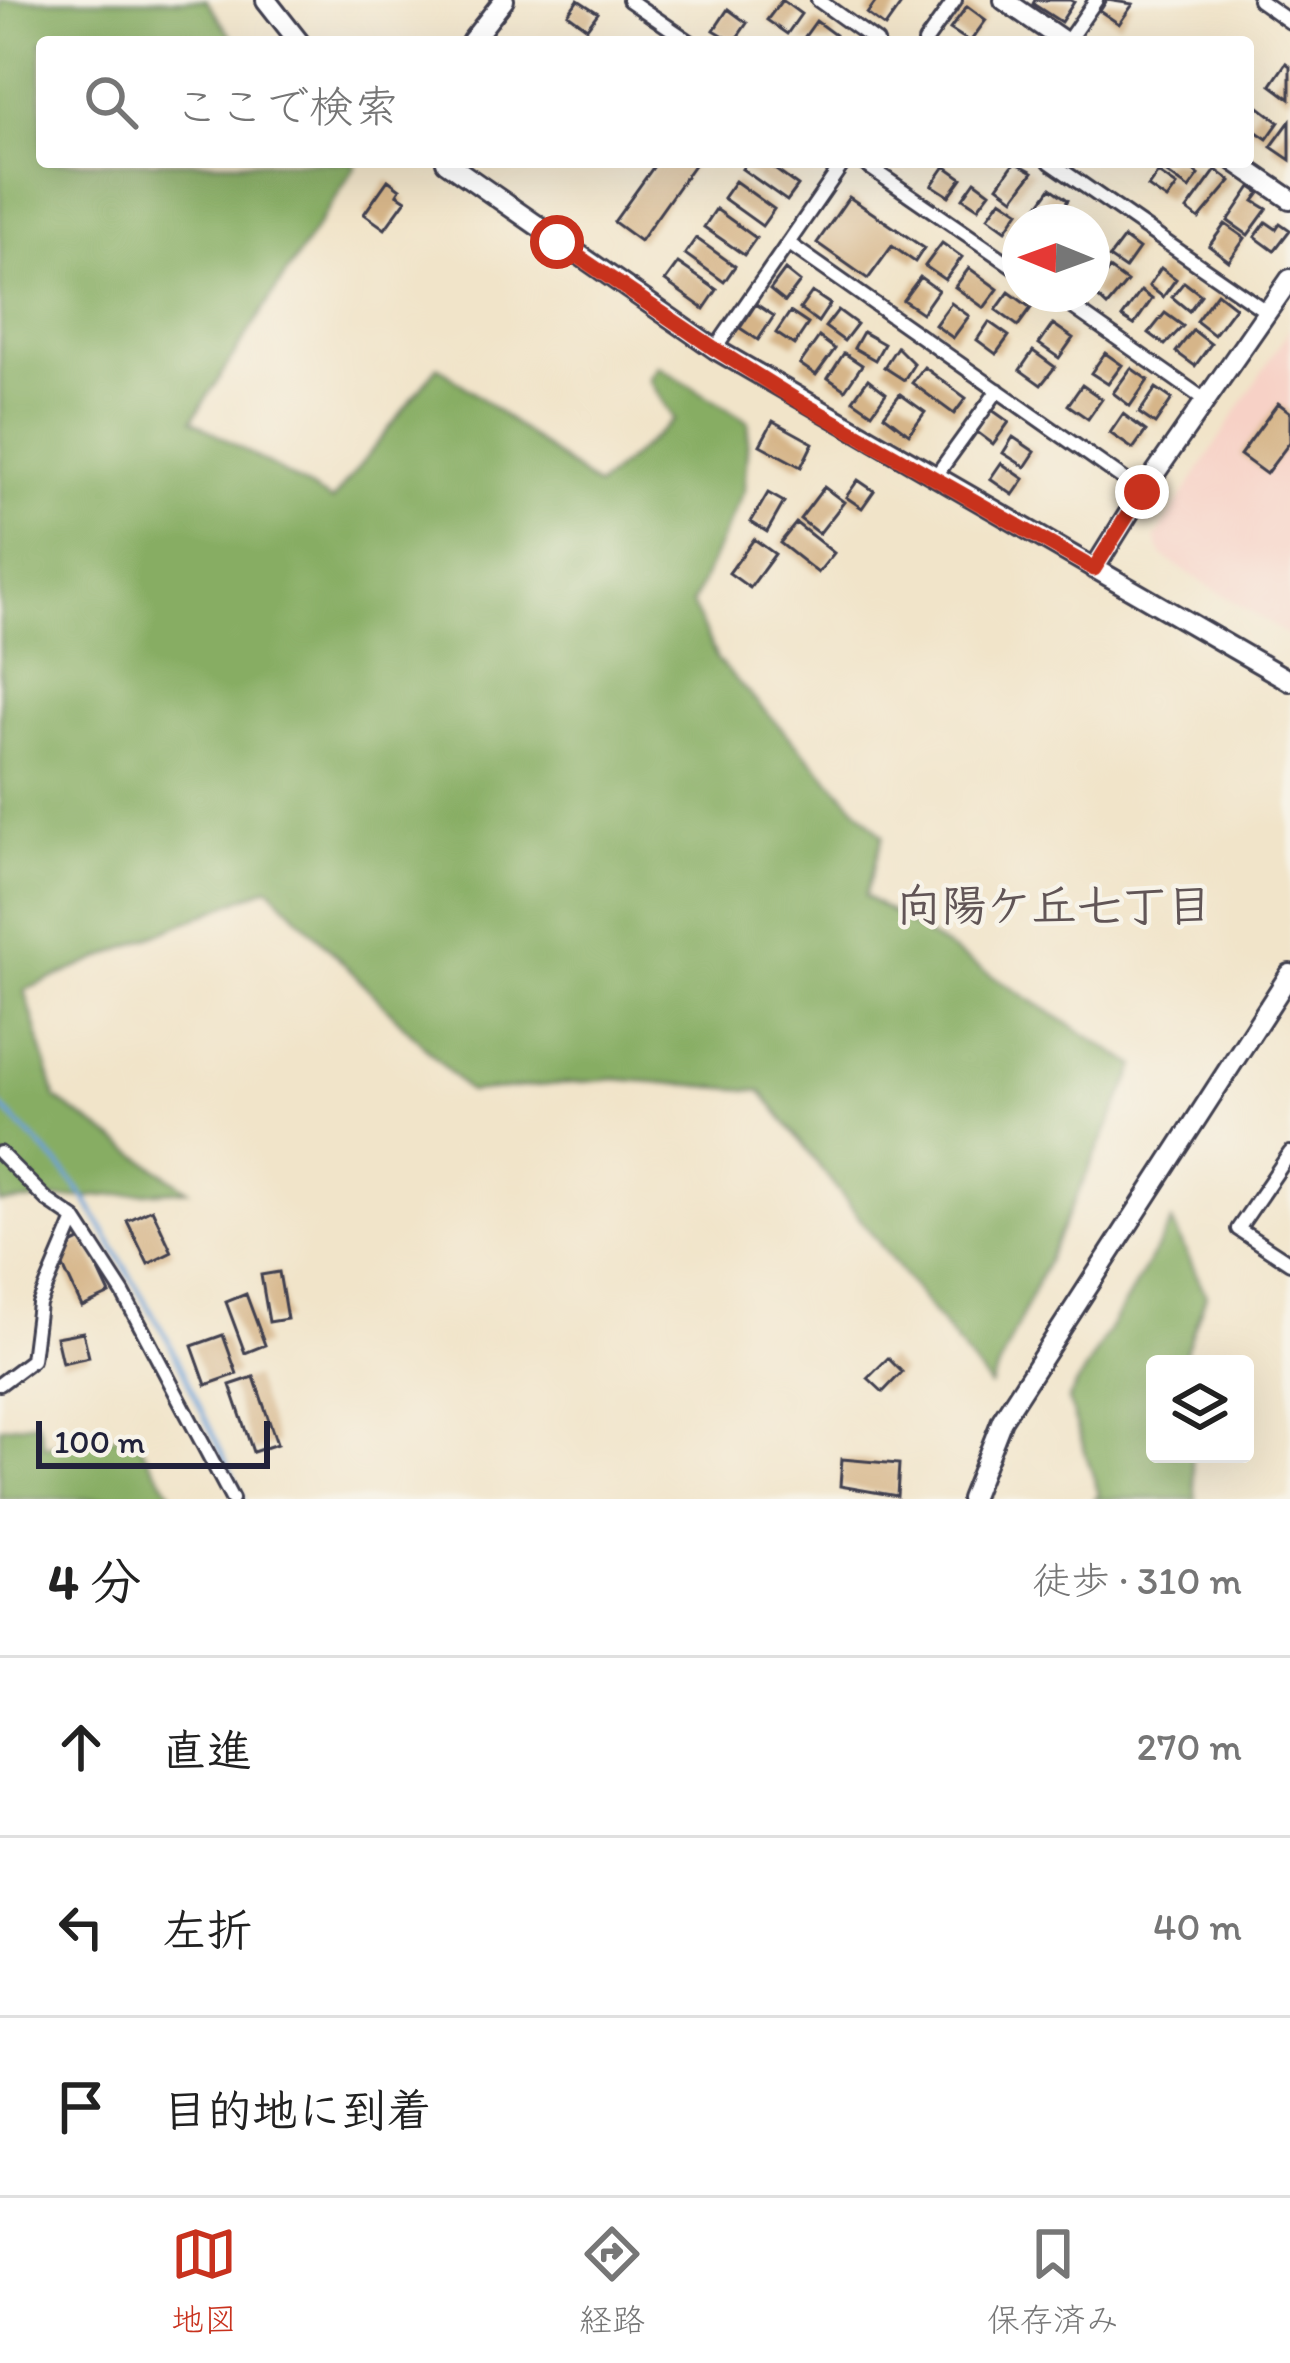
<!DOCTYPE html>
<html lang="ja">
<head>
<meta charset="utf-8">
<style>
	body { margin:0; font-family:Itim,"Klee One",sans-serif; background:#f6f6f6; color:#222 }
	.controls { position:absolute; right:36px; bottom:36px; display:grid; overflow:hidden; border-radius:12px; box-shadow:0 12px 48px #0002 }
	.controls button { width:108px; height:108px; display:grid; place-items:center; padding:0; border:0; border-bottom:3px solid #e0e0e0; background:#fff; color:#222; font:60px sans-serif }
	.compass { position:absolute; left:1002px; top:204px; width:108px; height:108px; border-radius:50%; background:#fff; box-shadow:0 12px 48px #0002; rotate:271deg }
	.scale { position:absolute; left:36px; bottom:30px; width:234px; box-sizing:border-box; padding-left:12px; border:6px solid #22223b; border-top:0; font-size:33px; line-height:42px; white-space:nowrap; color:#22223b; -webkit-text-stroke:9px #f7f3e8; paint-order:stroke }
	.stop { position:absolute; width:36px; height:36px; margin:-27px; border:9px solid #c8321e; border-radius:50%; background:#fff }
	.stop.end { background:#c8321e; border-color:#fff; box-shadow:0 3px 12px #0008 }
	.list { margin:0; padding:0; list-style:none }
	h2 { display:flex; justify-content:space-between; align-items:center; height:156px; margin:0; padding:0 48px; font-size:51px }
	h2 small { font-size:39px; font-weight:400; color:#767676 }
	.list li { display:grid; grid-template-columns:78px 1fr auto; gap:36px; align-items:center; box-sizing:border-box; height:180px; padding:0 48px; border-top:3px solid #e0e0e0 }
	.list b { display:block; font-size:45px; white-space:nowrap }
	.list em { font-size:39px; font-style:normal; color:#767676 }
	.icon { flex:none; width:66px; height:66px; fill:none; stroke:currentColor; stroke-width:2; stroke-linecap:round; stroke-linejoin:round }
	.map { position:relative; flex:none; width:1290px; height:1499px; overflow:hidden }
	.search { position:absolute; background:#fff; box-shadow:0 12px 48px #0002; left:36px; right:36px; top:36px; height:132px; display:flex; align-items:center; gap:30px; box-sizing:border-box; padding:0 42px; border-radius:12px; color:#767676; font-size:45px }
	.sheet { height:696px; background:#fff }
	nav { display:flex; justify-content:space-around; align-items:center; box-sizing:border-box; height:168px; border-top:3px solid #e0e0e0; background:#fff; font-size:33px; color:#767676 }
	nav a { display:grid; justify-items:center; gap:6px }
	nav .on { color:#c8321e }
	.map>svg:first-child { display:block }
	.built { fill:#f7d1c6 }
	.forest { fill:#87ad63; stroke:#54684f; stroke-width:3 }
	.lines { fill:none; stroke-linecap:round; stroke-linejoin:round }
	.stream { stroke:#6aa0d7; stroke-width:4.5 }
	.building { fill:#d6b589 }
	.street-casing { stroke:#413f50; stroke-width:18 }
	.secondary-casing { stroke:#413f50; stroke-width:24 }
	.street { stroke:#fff; stroke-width:12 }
	.secondary { stroke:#fff; stroke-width:18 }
	.route { stroke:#c8321e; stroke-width:15 }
	.labels { text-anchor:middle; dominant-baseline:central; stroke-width:9; stroke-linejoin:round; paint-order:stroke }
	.neighbourhood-label { font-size:45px; font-weight:bold; fill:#615556; stroke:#f7f3e8 }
</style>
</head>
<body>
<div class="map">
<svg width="1290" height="1499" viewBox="0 0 1290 1499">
	<rect width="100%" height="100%" fill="#f7f3e8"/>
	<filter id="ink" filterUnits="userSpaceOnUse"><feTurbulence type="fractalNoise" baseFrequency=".00833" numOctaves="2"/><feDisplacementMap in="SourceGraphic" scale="24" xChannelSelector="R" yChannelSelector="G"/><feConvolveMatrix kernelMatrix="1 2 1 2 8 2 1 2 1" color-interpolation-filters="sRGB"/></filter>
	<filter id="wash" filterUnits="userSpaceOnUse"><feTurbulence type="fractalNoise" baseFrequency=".004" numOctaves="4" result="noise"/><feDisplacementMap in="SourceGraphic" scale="48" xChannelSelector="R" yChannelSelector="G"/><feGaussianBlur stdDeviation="2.7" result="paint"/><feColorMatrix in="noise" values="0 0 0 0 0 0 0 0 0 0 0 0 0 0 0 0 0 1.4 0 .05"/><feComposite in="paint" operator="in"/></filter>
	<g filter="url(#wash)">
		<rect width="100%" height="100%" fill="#f1e4c9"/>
		<path class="built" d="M1290 328V637L1163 557 1155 539Z"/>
		<path class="forest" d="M0 0H206L235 42H42V162H352L356 166 192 420 332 501 438 366 597 487 674 420 649 379 658 366 749 422 744 490 692 604 718 661 883 836 865 896 1136 1066 990 1386 761 1091 615 1079 469 1092 269 887 25 990 56 1099 188 1190 0 1203Z
			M1172 1222 1206 1295 1181 1364H1155V1454H1191L1196 1499H1095L1099 1494 1068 1400Z
			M38 1422 44 1446 132 1434 175 1499H0V1427Z"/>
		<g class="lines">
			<path class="stream" d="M0 1105 61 1167 86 1200 168 1340 244 1499"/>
		</g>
		<g id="blocks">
			<path class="building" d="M578 0 598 13 587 28 568 14Z
				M782 0 801 14 787 34 767 20Z
				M877 0H904L885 27 867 14Z
				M1035 0H1070L1074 2 1061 22 1033 4Z
				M1107 0 1133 4 1119 24 1100 11Z
				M967 6 986 20 970 42 950 29Z
				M728 9 747 23 734 42 714 30Z
				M816 21 835 35 830 42H801Z
				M1286 63 1290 66V99L1271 85Z
				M1258 106 1279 122 1267 139 1248 126Z
				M1290 121V160L1271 147Z
				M657 162H696L640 241 614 222Z
				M747 162H765L798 186 787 201 742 169Z
				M1015 162 1033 172 1014 198 998 186Z
				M1166 162H1181L1199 175 1189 189 1161 169Z
				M945 166 962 178 949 196 932 185Z
				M1216 170 1231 181 1199 219 1187 210Z
				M1158 173 1177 186 1167 200 1148 187Z
				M388 180 400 189 397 194 406 200 385 229 364 214Z
				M735 181 774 209 762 226 723 198Z
				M975 181 990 192 978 208 963 198Z
				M1251 187 1260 193 1254 201 1267 209 1248 235 1228 221Z
				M1051 188 1068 200 1053 221 1036 209Z
				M849 197 924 248 915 262 892 246 868 279 817 243Z
				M1001 199 1019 211 1006 230 988 217Z
				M716 209 756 238 744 255 704 227Z
				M1266 222 1276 229 1280 223 1290 230 1274 251 1255 237Z
				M1225 224 1245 238 1229 261 1209 246Z
				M696 238 735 266 724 282 685 254Z
				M1124 238 1139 249 1125 269 1109 258Z
				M942 243 962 257 945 280 925 266Z
				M678 263 717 290 704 309 665 281Z
				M969 268 998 289 984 308 955 287Z
				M1161 268 1176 279 1163 297 1149 286Z
				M1109 269 1127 282 1107 306 1092 292Z
				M785 270 800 282 785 302 770 290Z
				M920 277 938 290 922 313 903 300Z
				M1184 282 1201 295 1189 311 1172 297Z
				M1141 291 1152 299 1134 325 1122 317Z
				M812 292 830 304 818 322 800 309Z
				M1009 292 1031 308 1018 326 996 310Z
				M1217 293 1235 307 1214 335 1196 321Z
				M951 303 969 316 953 338 935 325Z
				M756 304 774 316 758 340 740 328Z
				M838 310 857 324 844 341 825 327Z
				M790 312 808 324 794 345 776 333Z
				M1165 313 1183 326 1165 345 1149 333Z
				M989 322 1009 336 996 354 977 340Z
				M1053 324 1073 338 1059 358 1039 344Z
				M1193 330 1211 344 1195 366 1176 352Z
				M863 332 884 344 875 360 854 348Z
				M819 337 835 349 816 375 800 364Z
				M897 347 914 364 904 380 884 367Z
				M1033 351 1055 367 1041 385 1020 370Z
				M844 353 862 365 845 390 828 378Z
				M1105 353 1122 365 1108 384 1091 373Z
				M924 367 966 398 954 414 912 383Z
				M1131 368 1148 380 1130 406 1113 393Z
				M868 379 886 393 872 413 853 400Z
				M1082 385 1102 399 1088 419 1068 405Z
				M1156 388 1172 399 1155 424 1139 413Z
				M900 394 925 412 909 434 884 415Z
				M1278 403 1290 412V442L1266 474 1240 455Z
				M992 410 1009 422 993 444 977 432Z
				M1123 414 1146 431 1133 449 1110 433Z
				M773 421 813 443 801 467 760 445Z
				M1013 437 1035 452 1025 467 1003 453Z
				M1001 463 1024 479 1013 495 990 479Z
				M858 480 874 491 862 508 846 497Z
				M824 487 844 502 819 534 800 519Z
				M768 493 784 502 767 532 751 522Z
				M796 523 834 553 818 573 780 543Z
				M754 539 775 554 750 588 729 573Z
				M152 1209 172 1252 148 1264 127 1221Z
				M84 1239 110 1294 82 1307 60 1260 67 1256 63 1249Z
				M279 1272 287 1319 269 1322 261 1275Z
				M246 1294 265 1345 245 1353 226 1302Z
				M83 1332 89 1357 62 1363 56 1337Z
				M223 1335 237 1374 206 1385 192 1346Z
				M888 1358 902 1372 883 1392 868 1378Z
				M254 1377 277 1444 253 1452 230 1385Z
				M842 1459 899 1464 897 1496 840 1486Z"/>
		</g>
	</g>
	<g filter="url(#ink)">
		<use href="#blocks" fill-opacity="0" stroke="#413f50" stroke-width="3"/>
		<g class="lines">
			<defs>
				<path id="street" d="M629 0 690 42
					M818 0 877 42
					M1259 0 1290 22
					M925 42 955 0
					M1067 42 1096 0
					M862 162 1020 271
					M1050 162 1267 312
					M788 243 1142 492
					M1054 294 1205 400
					M715 349 844 162
					M935 477 998 390
					M0 1153 47 1200 75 1219 123 1293 232 1499
					M1290 1153 1238 1229 1290 1263
					M0 1384 32 1360 39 1304 75 1219"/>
				<path id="secondary" d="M266 0 299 42
					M1004 0 1065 42
					M471 42 504 0
					M446 162 715 349 1290 681
					M1236 162 1290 199
					M1094 569 1142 492 1290 279
					M971 1499 1002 1420 1290 974"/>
			</defs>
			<use href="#street" class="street-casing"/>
			<use href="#secondary" class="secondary-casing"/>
			<use href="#street" class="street"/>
			<use href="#secondary" class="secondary"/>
		</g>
	</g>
	<g class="lines" filter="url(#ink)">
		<path class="route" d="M557 242 715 349 795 399 1094 569 1142 492"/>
	</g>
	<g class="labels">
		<g class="neighbourhood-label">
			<text x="1054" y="905">向陽ケ丘七丁目</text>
		</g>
	</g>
</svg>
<div class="controls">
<button><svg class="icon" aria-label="layers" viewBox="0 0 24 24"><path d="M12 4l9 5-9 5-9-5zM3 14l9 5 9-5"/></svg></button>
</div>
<svg class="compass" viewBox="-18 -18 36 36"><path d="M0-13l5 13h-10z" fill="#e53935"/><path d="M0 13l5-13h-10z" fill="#767676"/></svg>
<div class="scale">100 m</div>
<div class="stop" style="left:557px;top:242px"></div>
<div class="stop end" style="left:1142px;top:492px"></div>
<div class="search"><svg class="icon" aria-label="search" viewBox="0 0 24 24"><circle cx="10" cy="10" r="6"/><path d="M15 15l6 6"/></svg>ここで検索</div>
</div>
<section class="sheet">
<h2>4 分<small>徒歩 · 310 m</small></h2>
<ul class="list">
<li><svg class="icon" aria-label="ahead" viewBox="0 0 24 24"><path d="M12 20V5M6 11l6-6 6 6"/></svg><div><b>直進</b></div><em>270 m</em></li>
<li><svg class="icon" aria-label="left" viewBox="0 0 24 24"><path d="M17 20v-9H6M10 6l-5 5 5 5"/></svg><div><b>左折</b></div><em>40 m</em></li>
<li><svg class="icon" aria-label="arrive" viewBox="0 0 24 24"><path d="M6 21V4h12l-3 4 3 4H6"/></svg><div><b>目的地に到着</b></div></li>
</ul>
</section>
<nav>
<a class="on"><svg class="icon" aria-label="map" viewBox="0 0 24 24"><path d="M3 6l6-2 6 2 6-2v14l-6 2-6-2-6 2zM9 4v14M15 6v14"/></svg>地図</a>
<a><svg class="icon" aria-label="directions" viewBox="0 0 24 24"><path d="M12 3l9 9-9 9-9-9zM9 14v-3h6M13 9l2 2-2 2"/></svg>経路</a>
<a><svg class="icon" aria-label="saved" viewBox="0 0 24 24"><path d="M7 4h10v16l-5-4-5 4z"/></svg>保存済み</a>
</nav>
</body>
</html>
